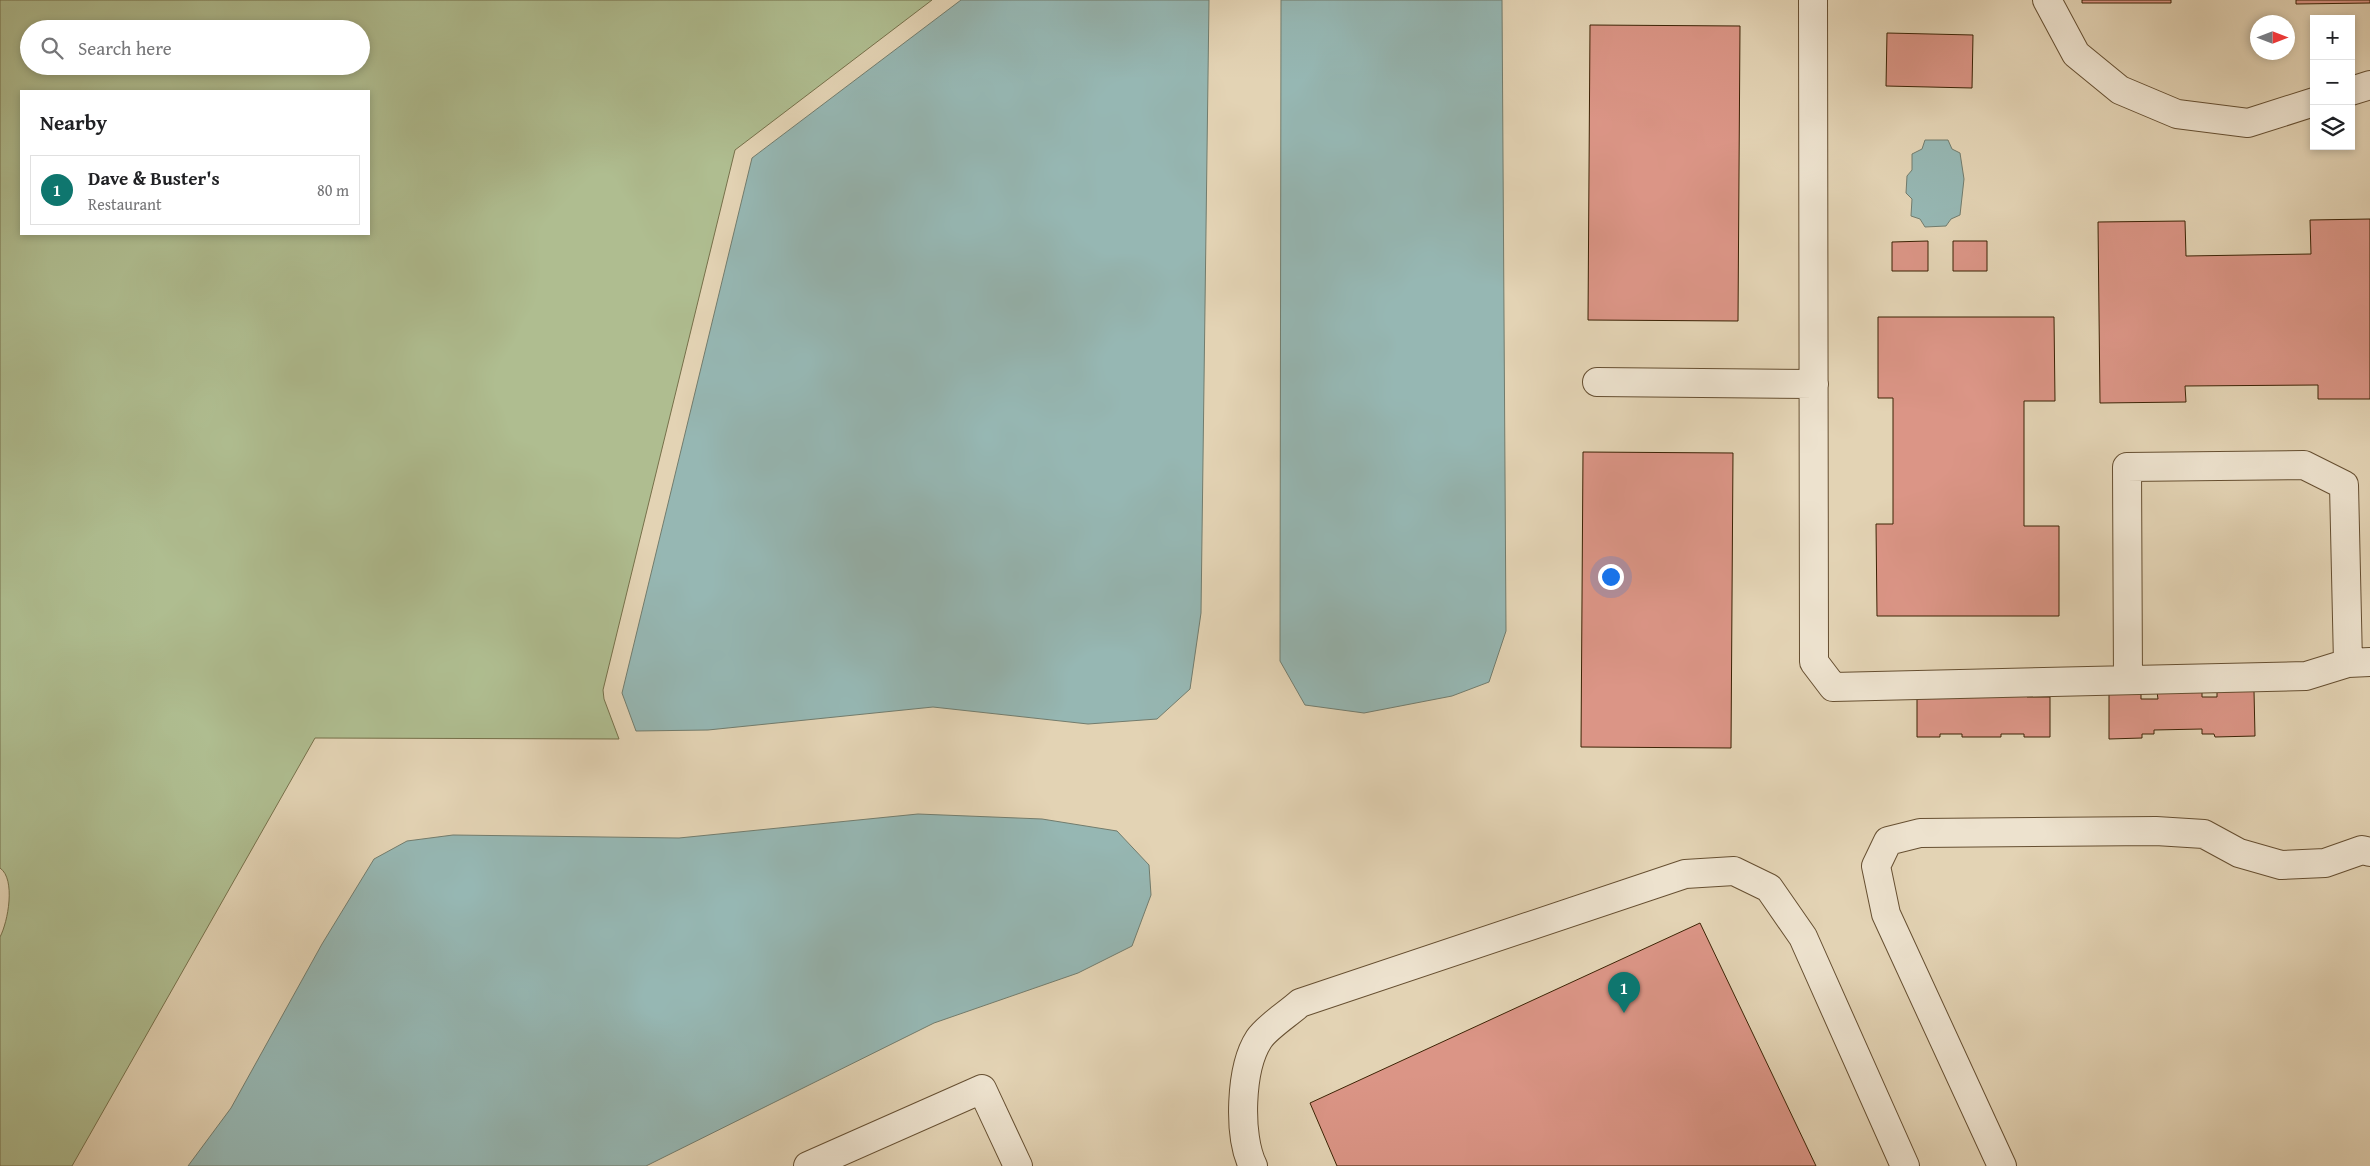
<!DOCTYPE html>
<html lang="en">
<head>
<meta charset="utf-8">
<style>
	body { margin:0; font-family:"Gentium Book Plus",serif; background:#f6f6f6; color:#202124 }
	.controls { position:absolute; right:15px; top:15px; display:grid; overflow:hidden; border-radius:0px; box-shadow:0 2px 8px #0003 }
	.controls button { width:45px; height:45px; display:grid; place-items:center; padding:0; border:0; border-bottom:1px solid #e0e0e0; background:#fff; color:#202124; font:25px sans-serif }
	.compass { position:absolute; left:2250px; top:15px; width:45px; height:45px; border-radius:50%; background:#fff; box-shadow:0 2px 8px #0003; rotate:90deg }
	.you { position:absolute; left:1610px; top:576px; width:18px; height:18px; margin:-12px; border:4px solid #fff; border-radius:50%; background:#1a73e8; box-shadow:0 0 0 8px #1a73e833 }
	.badge { display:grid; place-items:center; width:32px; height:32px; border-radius:50%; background:#0f766e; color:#fff; font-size:16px; font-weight:700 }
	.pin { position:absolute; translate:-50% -41px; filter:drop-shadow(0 1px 2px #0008) }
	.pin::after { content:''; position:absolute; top:26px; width:18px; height:15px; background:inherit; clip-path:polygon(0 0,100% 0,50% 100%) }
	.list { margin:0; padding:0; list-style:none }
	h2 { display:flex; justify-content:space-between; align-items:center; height:65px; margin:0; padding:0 20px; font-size:21px }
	h2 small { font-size:16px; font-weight:400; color:#757577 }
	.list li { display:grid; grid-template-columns:32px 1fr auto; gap:15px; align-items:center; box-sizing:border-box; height:70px; margin:0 10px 10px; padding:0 10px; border:1px solid #e0e0e0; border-radius:0px }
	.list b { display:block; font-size:19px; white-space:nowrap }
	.list p { margin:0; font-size:16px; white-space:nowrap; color:#757577 }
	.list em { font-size:16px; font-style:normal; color:#757577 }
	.icon { flex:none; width:28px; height:28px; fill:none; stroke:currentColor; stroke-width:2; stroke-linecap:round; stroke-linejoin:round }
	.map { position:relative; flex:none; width:2370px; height:1166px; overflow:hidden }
	.search { position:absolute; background:#fff; box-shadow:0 2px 8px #0003; left:20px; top:20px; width:350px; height:55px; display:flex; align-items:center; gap:12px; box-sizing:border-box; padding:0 18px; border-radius:28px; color:#757577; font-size:19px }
	.panel { position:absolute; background:#fff; box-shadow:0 2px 8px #0003; left:20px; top:90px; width:350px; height:145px; border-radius:0px }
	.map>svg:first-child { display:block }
	.green { fill:#afbd90; stroke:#76704a; fill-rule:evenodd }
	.water { fill:#96b7b3; stroke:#727c6d }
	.building { fill:#db9586; stroke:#3c2305 }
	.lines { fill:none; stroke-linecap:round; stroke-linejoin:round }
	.minor-casing { stroke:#664f31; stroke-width:30 }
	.minor { stroke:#ede2ce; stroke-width:28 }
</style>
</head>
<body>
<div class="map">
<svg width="2370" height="1166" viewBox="0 0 2370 1166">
	<rect width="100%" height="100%" fill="#e3d3b4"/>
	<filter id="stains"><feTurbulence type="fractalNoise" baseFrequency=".004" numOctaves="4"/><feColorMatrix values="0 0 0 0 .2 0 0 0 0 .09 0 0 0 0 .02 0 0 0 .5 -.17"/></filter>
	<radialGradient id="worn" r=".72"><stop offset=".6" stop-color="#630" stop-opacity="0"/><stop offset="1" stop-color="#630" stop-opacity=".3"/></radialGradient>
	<path class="green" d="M0 0H932L735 150 603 690 604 699 619 739 315 738 72 1166H0V937C8 922 16 879 0 868ZM29 29H361V66H29ZM369 91V234H21V91Z"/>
	<path class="water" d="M961 0H1209L1201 613 1190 689 1157 719 1088 724 933 707 708 730 636 731 622 693 752 158Z
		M1281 0H1502L1506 631 1489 682 1452 696 1364 713 1305 705 1280 661Z
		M1925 140H1948L1952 149 1960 153 1964 179 1960 215 1951 219 1946 226 1925 227 1920 219 1911 216 1912 199 1906 193 1907 176 1912 170V154L1922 149Z
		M918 814 1042 819 1117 831 1149 865 1151 895 1132 946 1078 973 934 1023 646 1166H188L231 1108 322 944 374 859 407 841 453 835 679 838Z"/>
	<path class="building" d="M2082 0H2171V3H2082Z
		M2296 0H2370V3L2296 4Z
		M1590 25 1740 26 1738 321 1588 320Z
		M1887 33 1973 35 1972 88 1886 86Z
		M2370 219V399H2318V385L2185 386 2186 402 2100 403 2098 222 2185 221 2186 256 2311 254 2310 220Z
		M1928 241V271H1892V242Z
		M1953 241H1987V271H1953Z
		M1878 317H2054L2055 401H2024V526H2059V616H1877L1876 524H1893V398H1878Z
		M1583 452 1733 453 1731 748 1581 747Z
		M2254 691 2255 736 2215 737 2214 734H2202V729L2154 730V734H2142V738L2109 739V693H2141V699H2158L2157 692H2202V697H2217V692Z
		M2000 693H2027V697H2050V737H2024V734H2001V737H1962V734H1940V737H1917V697H2000Z
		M1700 923 1816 1166H1337L1310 1103Z"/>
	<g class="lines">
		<defs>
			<path id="minor" d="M1813 0 1814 662 1833 687 2306 676 2348 663 2370 662
				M2047 0 2076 54 2120 90 2177 114 2248 123 2314 102
				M2351 91 2370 85
				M1597 382 1814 384
				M2128 680 2127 467 2304 465 2344 485 2348 663
				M808 1166 982 1089 1018 1166
				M1253 1166C1238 1136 1240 1068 1259 1039 1267 1027 1289 1013 1300 1003L1685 874 1734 871 1769 888 1803 937 1905 1166
				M2002 1166 1886 914 1876 866 1888 841 1920 833 2156 831 2204 834 2239 853 2281 865 2325 863 2362 850 2370 852"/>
		</defs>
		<use href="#minor" class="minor-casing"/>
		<use href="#minor" class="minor"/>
	</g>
	<rect width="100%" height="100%" filter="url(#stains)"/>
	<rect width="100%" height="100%" fill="url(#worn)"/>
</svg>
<div class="controls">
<button>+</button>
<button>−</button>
<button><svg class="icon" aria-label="layers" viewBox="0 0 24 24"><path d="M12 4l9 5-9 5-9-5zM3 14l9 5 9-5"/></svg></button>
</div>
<svg class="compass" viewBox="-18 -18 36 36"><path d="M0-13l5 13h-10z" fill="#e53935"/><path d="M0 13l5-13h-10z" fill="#757577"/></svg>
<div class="you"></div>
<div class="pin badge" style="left:1624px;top:1013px">1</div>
<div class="search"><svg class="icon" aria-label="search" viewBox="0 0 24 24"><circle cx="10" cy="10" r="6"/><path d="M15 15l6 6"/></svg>Search here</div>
<section class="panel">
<h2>Nearby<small></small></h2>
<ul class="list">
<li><span class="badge">1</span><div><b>Dave &amp; Buster's</b><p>Restaurant</p></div><em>80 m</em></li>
</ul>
</section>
</div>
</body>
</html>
